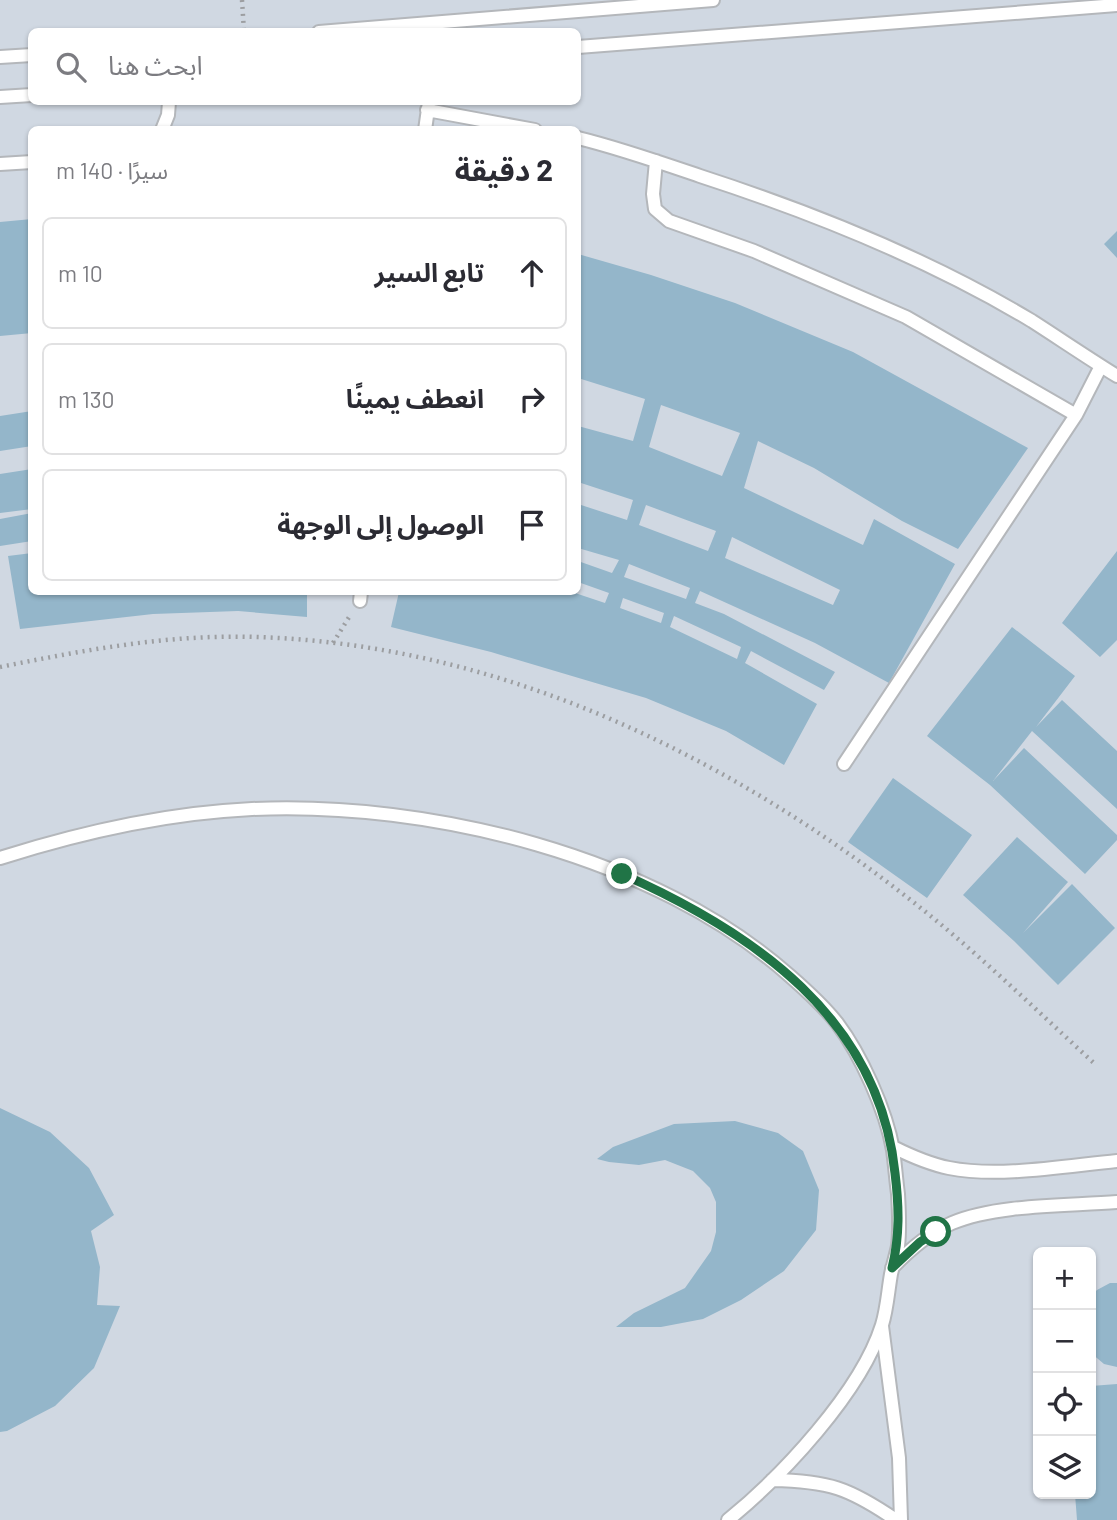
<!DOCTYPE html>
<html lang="ar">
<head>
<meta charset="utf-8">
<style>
	body { margin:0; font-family:Barlow,"Noto Sans Arabic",sans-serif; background:#f2f2f3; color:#2b2b33; direction:rtl }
	.controls { position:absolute; right:21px; bottom:21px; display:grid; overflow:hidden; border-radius:10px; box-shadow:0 2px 5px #0004 }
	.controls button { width:63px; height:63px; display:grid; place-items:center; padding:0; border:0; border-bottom:2px solid #e1e1e2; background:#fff; color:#2b2b33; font:35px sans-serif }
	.stop { position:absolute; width:21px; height:21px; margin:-16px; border:5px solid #207446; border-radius:50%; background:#fff }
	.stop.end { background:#207446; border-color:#fff; box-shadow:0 2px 7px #0008 }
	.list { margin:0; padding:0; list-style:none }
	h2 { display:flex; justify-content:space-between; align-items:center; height:91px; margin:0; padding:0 28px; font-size:30px }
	h2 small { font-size:23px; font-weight:400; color:#7c7c81 }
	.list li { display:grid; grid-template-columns:46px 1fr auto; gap:21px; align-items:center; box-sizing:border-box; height:112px; margin:0 14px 14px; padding:0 14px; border:2px solid #e1e1e2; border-radius:10px }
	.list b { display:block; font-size:26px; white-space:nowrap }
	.list em { font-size:23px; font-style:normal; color:#7c7c81 }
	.icon { flex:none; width:38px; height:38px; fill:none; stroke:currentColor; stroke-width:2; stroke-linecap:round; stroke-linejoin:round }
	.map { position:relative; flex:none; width:1117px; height:1520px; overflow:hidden; direction:ltr }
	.search { position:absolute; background:#fff; box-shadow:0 2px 5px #0004; left:28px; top:28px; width:553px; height:77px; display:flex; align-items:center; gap:18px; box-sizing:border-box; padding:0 24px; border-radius:10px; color:#7c7c81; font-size:26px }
	.panel { position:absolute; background:#fff; box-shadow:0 2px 5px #0004; left:28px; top:126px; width:553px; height:469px; border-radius:10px; direction:rtl }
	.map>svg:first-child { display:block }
	.built { fill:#d0d8e2; fill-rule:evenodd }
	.building { fill:#94b6ca; fill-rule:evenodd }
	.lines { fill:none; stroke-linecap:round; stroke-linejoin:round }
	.service-casing { stroke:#b4b7bb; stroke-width:16 }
	.path { stroke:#9c9ea1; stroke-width:4.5; stroke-dasharray:2 5; stroke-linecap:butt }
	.service { stroke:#fff; stroke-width:12 }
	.route { stroke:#207446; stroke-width:9 }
</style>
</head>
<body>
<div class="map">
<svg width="1117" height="1520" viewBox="0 0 1117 1520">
	<rect width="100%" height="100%" fill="#e0e3e7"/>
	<path class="built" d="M0 0H1117V1520H0ZM32 32H578V102H32ZM32 130H578V592H32ZM1038 1252H1091V1494H1038Z"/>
	<path class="building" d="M32 219V333L0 336V222Z
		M1117 231V258L1104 244Z
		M578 254 651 275 735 303 853 352 1028 448 958 549 902 521 814 468 758 441 744 488 863 545 874 519 955 564 889 683 815 643 700 591 695 603 724 614 835 672 824 690 751 651 745 663 817 704 784 765 726 731 646 698 491 652 391 627 399 592H572L605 603 609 593 578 582V561L612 573 619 560 578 548V504L627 520 633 500 578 482V426L633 441 645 399 578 378ZM661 405 740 433 722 476 649 447ZM646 505 716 531 708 551 639 525ZM732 537 840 590 833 605 725 558ZM629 564 690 588 686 599 624 577ZM623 598 664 613 661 623 620 608ZM674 616 741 647 737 659 670 627Z
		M32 411V446L0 451V416Z
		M32 469V509L0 513V474Z
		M32 513V541L0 546V519Z
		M1117 551V640L1100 657 1062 623Z
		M32 553V592H307V617L238 611 153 614 20 629 8 556Z
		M1012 627 1075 676 1036 727 1062 700 1117 751V809L1032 731 993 781 1024 748 1117 835V840L1085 874 990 785 927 736Z
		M893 778 972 835 927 898 848 842Z
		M1017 837 1068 882 1023 933 1072 884 1115 928 1058 985 1014 941 963 895Z
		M0 1108 50 1132 89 1168 114 1215 91 1231 100 1267 97 1305 120 1306 94 1368 55 1406 7 1431 0 1432Z
		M735 1121 778 1133 803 1151 819 1190 816 1230 784 1271 741 1300 703 1319 661 1327H616L634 1313 685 1288 711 1251 716 1232V1202L710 1188 693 1171 665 1160 639 1165 609 1162 597 1159 613 1147 674 1124Z
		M1110 1283H1117V1367L1104 1364 1091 1353V1296L1097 1290Z
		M1117 1384V1520H1077L1075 1494H1091V1386Z"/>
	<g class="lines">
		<defs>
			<path id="service" d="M319 32 713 0
				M578 47 1117 5
				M0 57 32 55
				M0 97 32 95
				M427 110 535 130
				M162 130 168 115 169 102
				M425 130 429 102
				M578 138C619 148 659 162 700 176 814 213 929 259 1032 321 1060 339 1088 358 1117 376
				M656 161 653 194 655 209 669 221 754 251 906 317 1076 415
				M0 164 32 162
				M360 601 361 592
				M844 764 1076 415 1101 366
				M0 858C82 832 166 813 252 809 430 801 655 856 790 976 806 990 823 1005 837 1023 861 1055 886 1110 893 1150 895 1164 896 1179 898 1194 899 1210 900 1229 898 1246 896 1255 893 1265 891 1274 888 1291 887 1309 882 1325 861 1392 782 1476 728 1520
				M893 1147C911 1156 929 1164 949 1168 999 1178 1065 1166 1117 1161
				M892 1268C910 1249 929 1233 952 1223 997 1204 1068 1206 1117 1202
				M882 1326 899 1458 901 1520
				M772 1480C829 1481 849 1488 896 1520"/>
		</defs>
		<use href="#service" class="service-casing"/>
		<path class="path" d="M242 0 244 32
			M333 643 351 614
			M0 667C85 650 169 634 256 637 495 644 722 752 908 898 974 949 1034 1008 1096 1065"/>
		<use href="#service" class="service"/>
	</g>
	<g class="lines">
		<path class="route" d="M622 874C753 932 879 1018 895 1173 899 1206 900 1236 892 1268L920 1242 936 1232"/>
	</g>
</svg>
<div class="controls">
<button>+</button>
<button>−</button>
<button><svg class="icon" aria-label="locate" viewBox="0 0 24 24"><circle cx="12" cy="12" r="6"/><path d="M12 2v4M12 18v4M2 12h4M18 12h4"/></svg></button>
<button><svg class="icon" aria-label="layers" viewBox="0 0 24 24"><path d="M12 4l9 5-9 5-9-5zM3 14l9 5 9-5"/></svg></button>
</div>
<div class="stop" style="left:936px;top:1232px"></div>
<div class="stop end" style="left:622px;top:874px"></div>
<div class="search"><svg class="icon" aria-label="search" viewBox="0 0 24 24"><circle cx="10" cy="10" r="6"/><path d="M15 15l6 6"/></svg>ابحث هنا</div>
<section class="panel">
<h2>2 دقيقة<small>سيرًا · 140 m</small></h2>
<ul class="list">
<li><svg class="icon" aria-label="ahead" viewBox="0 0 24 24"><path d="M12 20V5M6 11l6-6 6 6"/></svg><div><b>تابع السير</b></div><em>10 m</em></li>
<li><svg class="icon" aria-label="right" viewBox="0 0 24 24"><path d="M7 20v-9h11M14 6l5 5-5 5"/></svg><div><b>انعطف يمينًا</b></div><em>130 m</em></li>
<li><svg class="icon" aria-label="arrive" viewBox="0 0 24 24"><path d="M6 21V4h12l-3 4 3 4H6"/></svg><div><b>الوصول إلى الوجهة</b></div></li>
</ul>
</section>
</div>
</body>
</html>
